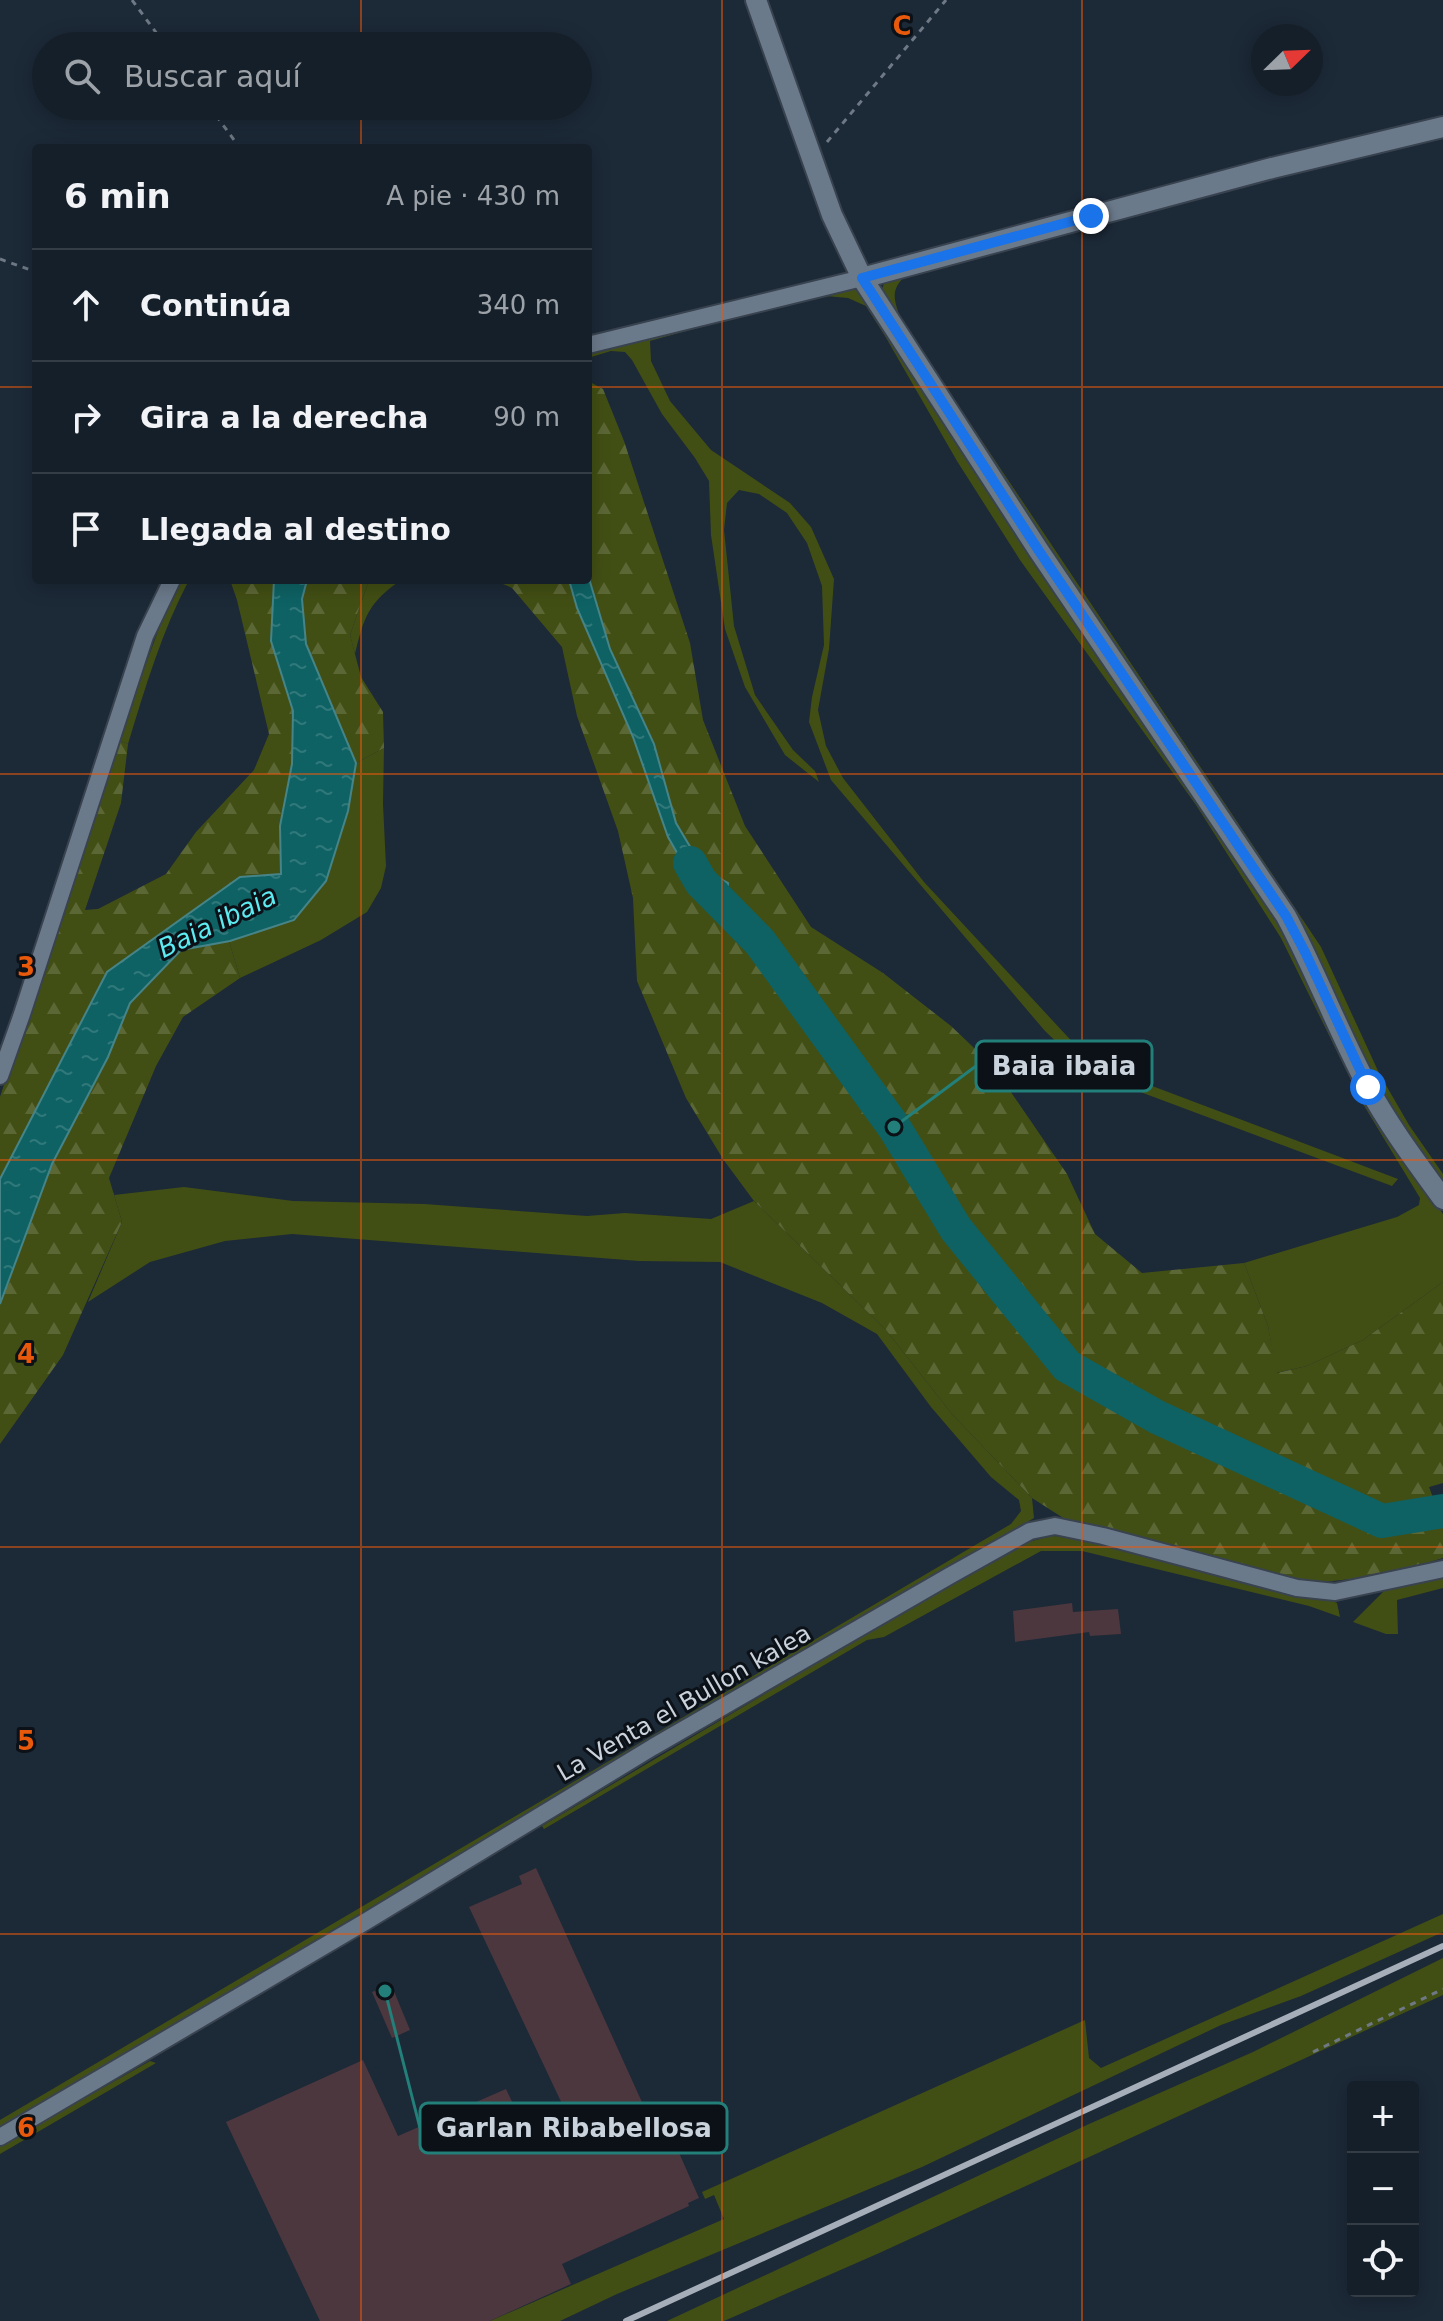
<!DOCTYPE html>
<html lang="es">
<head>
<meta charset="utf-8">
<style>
	body { margin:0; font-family:"DejaVu Sans",sans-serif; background:#222c35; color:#f1f3f6 }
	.controls { position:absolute; right:24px; bottom:24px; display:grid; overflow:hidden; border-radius:8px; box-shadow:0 4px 20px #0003 }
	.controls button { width:72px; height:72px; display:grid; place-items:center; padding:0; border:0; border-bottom:2px solid #343d46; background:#151f29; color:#f1f3f6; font:40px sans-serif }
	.compass { position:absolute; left:1251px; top:24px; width:72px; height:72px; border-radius:50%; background:#151f29; box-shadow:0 4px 20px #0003; rotate:67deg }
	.stop { position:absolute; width:24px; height:24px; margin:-18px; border:6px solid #1a73e8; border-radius:50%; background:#fff }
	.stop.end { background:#1a73e8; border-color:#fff; box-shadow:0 2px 8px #0008 }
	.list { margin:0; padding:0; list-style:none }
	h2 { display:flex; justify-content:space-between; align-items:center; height:104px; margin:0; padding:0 32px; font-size:34px }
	h2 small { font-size:26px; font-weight:400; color:#9da2a8 }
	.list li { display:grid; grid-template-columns:52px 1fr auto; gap:24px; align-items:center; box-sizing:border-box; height:112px; padding:0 32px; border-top:2px solid #343d46 }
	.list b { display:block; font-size:30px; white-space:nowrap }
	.list em { font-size:26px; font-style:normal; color:#9da2a8 }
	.icon { flex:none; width:44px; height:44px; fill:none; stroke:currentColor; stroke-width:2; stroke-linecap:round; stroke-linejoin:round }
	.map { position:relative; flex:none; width:1443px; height:2321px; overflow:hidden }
	.search { position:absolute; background:#151f29; box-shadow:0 4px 20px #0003; left:32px; top:32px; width:560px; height:88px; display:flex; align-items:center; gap:20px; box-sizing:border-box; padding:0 28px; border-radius:44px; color:#9da2a8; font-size:30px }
	.panel { position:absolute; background:#151f29; box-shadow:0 4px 20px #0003; left:32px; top:144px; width:560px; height:440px; border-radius:8px }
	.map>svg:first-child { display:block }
	.grass { fill:#424f14 }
	.forest { fill:url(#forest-firs) }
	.water { fill:url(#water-ripples); stroke:#468488; stroke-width:2 }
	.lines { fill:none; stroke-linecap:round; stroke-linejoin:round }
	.river { stroke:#0e6264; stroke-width:34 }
	.building { fill:#4c373e }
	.minor-casing { stroke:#39434f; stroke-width:20 }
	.tertiary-casing { stroke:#39434f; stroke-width:24 }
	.path { stroke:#6e7985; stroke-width:3; stroke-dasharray:6 6; stroke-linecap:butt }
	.minor { stroke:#6b7a8b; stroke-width:16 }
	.tertiary { stroke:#6b7a8b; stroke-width:20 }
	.rail { stroke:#a5aeb9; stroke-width:6 }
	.route { stroke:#1a73e8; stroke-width:10 }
	.grid { fill:none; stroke:#e8590c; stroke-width:2; stroke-opacity:0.55 }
	.labels { text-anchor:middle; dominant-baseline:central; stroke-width:6; stroke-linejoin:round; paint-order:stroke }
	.street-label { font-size:24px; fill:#cad2dc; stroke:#0b1117 }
	.water-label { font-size:26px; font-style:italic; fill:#5cebf0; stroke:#0b1117 }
	.grid-label { font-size:26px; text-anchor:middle; font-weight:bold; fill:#e8590c; stroke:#0b1117; stroke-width:6; stroke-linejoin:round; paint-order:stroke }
	.leader { fill:none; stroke:#227f79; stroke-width:3 }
	.callout-dot { fill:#227f79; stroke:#0b1117; stroke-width:3 }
	.callout { fill:#0b1117; stroke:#227f79; stroke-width:3 }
	.callout-label { font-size:26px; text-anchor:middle; font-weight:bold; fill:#cad2dc }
</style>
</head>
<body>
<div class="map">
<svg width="1443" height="2321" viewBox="0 0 1443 2321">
	<defs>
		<pattern id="forest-firs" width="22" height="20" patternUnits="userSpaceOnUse" patternTransform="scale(2)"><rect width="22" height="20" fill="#424f14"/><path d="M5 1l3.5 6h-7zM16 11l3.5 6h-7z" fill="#5c6736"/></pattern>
		<pattern id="water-ripples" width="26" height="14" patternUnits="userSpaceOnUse" patternTransform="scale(2)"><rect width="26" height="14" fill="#0e6264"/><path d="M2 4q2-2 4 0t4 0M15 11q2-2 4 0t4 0" fill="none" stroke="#30787a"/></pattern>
	</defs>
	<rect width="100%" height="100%" fill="#1c2937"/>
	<path class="grass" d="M1443 133V138L1325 165 908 273C890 290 893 297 901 320L1321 947 1379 1073 1409 1125 1443 1174V1185L1383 1100 1320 962 881 295 883 286 888 276Z
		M853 287 869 299 944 424 1233 847 1291 941 1423 1185 1443 1214V1282L1363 1340 1307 1366 1276 1373 1268 1326 1244 1263 1397 1217 1419 1205 1420 1198 1363 1104 1281 938 1196 805 1020 560 957 461 885 336 866 306 848 298 826 296 739 316 650 341 651 361 670 401 711 450 790 503 811 527 834 579 829 649 818 710 826 746 843 778 924 882 1079 1049 1131 1078 1398 1179 1392 1186 1119 1084 1069 1054 1045 1031 831 780 809 722 812 697 824 645 822 586 807 543 787 513 759 494 739 490 727 503 724 530 734 626 755 695 793 750 815 771 819 782 785 755 745 687 725 629 711 535 709 481 695 458 662 414 632 360 625 352 611 351 588 358V350Z
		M179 580H189C162 631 145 688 128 744L118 740 161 623Z
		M369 580H401C368 603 364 617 355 654L350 635Z
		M384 748 383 804 386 866 381 888 367 912 321 940 240 978 229 941 294 920 348 811 356 763Z
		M184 1187 293 1201 424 1204 587 1216 625 1213 711 1219 754 1201 886 1330 952 1414 1032 1498 1034 1518 665 1733 0 2127V2120L1011 1524 1021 1511 1019 1500 991 1477 931 1407 877 1334 822 1303 720 1262 639 1261 292 1234 225 1241 150 1262 88 1302 122 1222 114 1195Z
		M1052 1536 1078 1537 1280 1592 1330 1600 1337 1603 1340 1617 1309 1606 1082 1551H1041L884 1637 867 1640 544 1829 542 1826 1016 1545Z
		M1443 1574V1588L1397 1600 1398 1634H1386L1353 1622 1385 1590Z
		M1443 1914V1932L1301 1996 1221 2025 922 2167 617 2294 560 2321H490L724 2219 714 2195 705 2199 702 2192 1085 2020 1089 2058 1101 2068Z
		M1443 1958V1995L877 2254 724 2321H667L1089 2124 1253 2052Z
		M150 2061 156 2063 0 2154V2146Z"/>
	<path class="forest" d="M588 381 603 389 624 441 690 643 703 720 745 826 811 927 883 973 951 1026 993 1066 1067 1174 1095 1234 1142 1273 1244 1263 1268 1326 1277 1373 1307 1366 1363 1340 1443 1282V1483L1429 1487 1443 1524V1558L1386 1575 1315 1583 1068 1521 1032 1498 952 1414 886 1330 754 1201 723 1159 686 1098 637 981 633 898 618 831 577 716 562 647 512 588 494 580H569L577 608 703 897 728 883 704 870 676 823 654 744 610 649 588 575Z
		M230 580H274L271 641 293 711 292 764 280 826 281 874 107 972 0 1179V1097L118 740 128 744 121 803 85 910 98 909 166 874 196 832 254 770 269 734 237 600Z
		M307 580H369L350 635 361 677 383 712 384 748 356 763 306 644 302 599Z
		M229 941 240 978 183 1017 156 1066 109 1178 122 1222 63 1355 0 1444V1304L52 1164 108 1057 130 1003 181 950Z"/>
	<path class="water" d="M588 575 610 649 654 744 676 823 704 870 728 883 727 900 703 898 668 837 633 737 577 608 569 580H588Z
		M274 580H307L302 599 306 644 356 763 348 811 326 881 294 920 230 941 181 950 130 1003 108 1057 52 1164 0 1304V1179L107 972 240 877 281 874 280 826 292 764 293 711 271 641Z"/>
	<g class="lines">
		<path class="river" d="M690 863 701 882 760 942 894 1127 956 1229 1067 1366 1157 1417 1382 1521 1443 1511"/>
	</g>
	<path class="building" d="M1072 1603 1073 1612 1118 1609 1121 1634 1090 1636 1089 1632 1015 1642 1013 1611Z
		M536 1868 660 2142 672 2137 699 2198 688 2203 689 2206 562 2264 571 2284 490 2321H320L226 2122 363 2060 398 2136 506 2089 524 2127 564 2108 469 1907 522 1884 519 1876Z
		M391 1984 410 2030 392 2038 372 1992Z"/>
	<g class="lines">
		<defs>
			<path id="minor" d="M588 345 862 278
				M0 1076 22 1014 145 636 172 580
				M0 2137 365 1922 653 1747 951 1575 1030 1531 1055 1526 1103 1536 1297 1588 1335 1592 1443 1569"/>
			<path id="tertiary" d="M756 0 832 215 862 278 1039 551 1286 916C1316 972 1338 1031 1368 1087 1389 1126 1417 1163 1443 1199
				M862 278 1272 168 1443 127"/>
		</defs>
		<use href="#minor" class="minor-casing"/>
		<use href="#tertiary" class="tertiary-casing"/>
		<path class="path" d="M132 0 166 46
			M209 106 240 148
			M827 142 946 0
			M0 259 36 272
			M1313 2052 1443 1989"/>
		<use href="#minor" class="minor"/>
		<use href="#tertiary" class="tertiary"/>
		<path class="rail" d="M626 2321 1443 1946"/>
	</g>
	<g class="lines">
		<path class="route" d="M1091 216 862 278 1039 551 1286 916 1305 952 1368 1087"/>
	</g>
	<path class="grid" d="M361 0V46M722 0V2321M1082 0V2321M361 106V148M0 387H36M588 387H1443M361 580V2321M0 774H1443M0 1160H1443M0 1547H1443M0 1934H1443"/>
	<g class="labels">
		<g class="street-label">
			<text transform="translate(684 1703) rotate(-30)">La Venta el Bullon kalea</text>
		</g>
		<g class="water-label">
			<text transform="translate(217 922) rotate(-26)">Baia ibaia</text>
		</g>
	</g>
	<g class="grid-label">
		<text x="902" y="35">C</text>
		<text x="26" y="976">3</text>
		<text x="26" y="1363">4</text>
		<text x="26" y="1750">5</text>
		<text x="26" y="2137">6</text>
	</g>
	<path class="leader" d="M894 1127L976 1066M385 1991L420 2128"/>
	<g class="callout-dot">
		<circle cx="894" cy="1127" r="8"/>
		<circle cx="385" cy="1991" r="8"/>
	</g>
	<g class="callout">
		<rect x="976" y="1041" width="176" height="50" rx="8"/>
		<rect x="420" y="2103" width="307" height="50" rx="8"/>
	</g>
	<g class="callout-label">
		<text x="1064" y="1075">Baia ibaia</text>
		<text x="574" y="2137">Garlan Ribabellosa</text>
	</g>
</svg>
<div class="controls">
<button>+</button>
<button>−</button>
<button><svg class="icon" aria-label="locate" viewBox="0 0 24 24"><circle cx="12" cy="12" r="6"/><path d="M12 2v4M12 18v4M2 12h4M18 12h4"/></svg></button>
</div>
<svg class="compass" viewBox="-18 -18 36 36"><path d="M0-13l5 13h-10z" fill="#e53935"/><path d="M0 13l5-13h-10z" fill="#9da2a8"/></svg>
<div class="stop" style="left:1368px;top:1087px"></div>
<div class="stop end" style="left:1091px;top:216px"></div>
<div class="search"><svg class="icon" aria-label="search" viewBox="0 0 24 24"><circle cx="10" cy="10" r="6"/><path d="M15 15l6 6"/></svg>Buscar aquí</div>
<section class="panel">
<h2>6 min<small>A pie · 430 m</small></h2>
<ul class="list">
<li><svg class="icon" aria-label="ahead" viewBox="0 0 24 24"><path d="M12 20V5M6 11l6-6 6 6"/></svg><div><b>Continúa</b></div><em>340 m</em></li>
<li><svg class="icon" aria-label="right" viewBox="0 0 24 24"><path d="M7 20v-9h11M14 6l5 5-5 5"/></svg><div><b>Gira a la derecha</b></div><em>90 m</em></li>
<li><svg class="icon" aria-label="arrive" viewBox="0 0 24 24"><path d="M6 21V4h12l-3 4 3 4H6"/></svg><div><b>Llegada al destino</b></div></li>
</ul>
</section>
</div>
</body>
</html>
